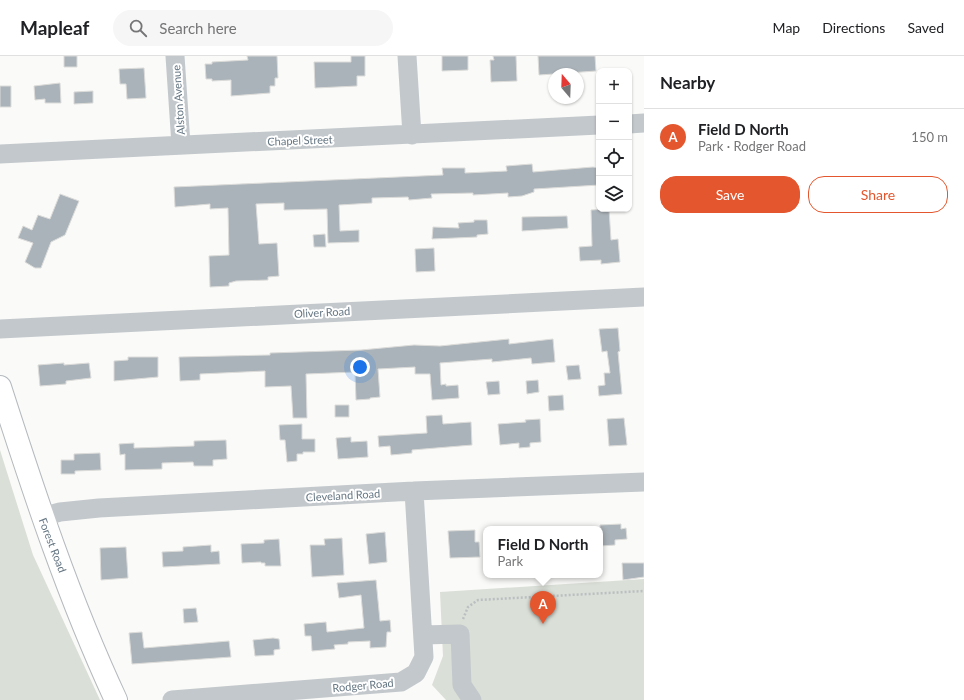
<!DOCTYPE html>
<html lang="en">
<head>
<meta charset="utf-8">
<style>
	body { margin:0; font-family:Lato,sans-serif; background:#f6f6f6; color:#202124 }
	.controls { position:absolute; right:12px; top:12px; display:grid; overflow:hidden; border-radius:8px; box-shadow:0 1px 3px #0004 }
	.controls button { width:36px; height:36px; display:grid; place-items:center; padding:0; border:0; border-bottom:1px solid #e0e0e0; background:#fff; color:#202124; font:20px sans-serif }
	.compass { position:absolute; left:548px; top:12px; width:36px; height:36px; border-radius:50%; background:#fff; box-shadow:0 1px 3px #0004; rotate:341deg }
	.you { position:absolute; left:360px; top:311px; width:14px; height:14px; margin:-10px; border:3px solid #fff; border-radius:50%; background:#1a73e8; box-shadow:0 0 0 6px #1a73e833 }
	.badge { display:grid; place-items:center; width:26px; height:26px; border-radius:50%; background:#e4572e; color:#fff; font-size:13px; font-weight:700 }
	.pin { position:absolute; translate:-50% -33px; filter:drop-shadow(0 1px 2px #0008) }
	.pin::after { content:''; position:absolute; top:21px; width:14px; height:12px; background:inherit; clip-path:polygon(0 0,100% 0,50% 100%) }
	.popup { position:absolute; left:483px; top:470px; width:120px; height:52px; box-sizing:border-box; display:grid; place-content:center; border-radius:8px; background:#fff; filter:drop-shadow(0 1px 3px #0005); font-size:13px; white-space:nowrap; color:#757577 }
	.popup b { font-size:15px; color:#202124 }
	.popup::after { content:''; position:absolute; left:50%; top:100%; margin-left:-8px; border:8px solid transparent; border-top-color:#fff }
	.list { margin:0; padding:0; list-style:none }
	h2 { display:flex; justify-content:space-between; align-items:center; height:52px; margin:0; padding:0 16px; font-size:17px }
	h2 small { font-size:13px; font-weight:400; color:#757577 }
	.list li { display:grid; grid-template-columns:26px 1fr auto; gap:12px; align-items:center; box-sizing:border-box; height:56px; padding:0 16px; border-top:1px solid #e0e0e0 }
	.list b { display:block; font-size:15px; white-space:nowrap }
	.list p { margin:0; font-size:13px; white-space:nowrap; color:#757577 }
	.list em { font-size:13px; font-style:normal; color:#757577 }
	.actions { display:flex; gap:8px; padding:12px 16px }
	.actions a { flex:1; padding:9px 0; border:1px solid #e4572e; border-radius:16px; text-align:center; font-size:14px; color:#e4572e }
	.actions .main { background:#e4572e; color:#fff }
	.icon { flex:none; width:22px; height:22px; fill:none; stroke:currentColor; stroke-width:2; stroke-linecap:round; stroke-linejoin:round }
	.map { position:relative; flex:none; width:644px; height:644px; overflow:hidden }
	header { display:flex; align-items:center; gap:24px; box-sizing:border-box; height:56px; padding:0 20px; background:#fff; border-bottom:1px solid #e0e0e0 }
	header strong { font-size:19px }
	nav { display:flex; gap:22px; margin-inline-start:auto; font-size:14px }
	.search { width:280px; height:36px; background:#f6f6f6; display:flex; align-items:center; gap:10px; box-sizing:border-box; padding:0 14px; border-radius:22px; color:#757577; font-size:15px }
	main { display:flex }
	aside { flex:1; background:#fff }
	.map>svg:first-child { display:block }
	.green { fill:#dadfd7 }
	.building { fill:#aab3b9; stroke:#dcdcda }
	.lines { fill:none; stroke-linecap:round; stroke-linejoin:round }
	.major-casing { stroke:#b5babe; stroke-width:24 }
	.path { stroke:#bbbfc2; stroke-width:2.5; stroke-dasharray:2 2; stroke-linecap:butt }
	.minor { stroke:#c3c8cc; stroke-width:19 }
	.major { stroke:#fff; stroke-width:22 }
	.labels { text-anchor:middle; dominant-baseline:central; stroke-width:4; stroke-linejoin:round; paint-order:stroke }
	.street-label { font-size:11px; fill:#657683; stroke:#fff }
</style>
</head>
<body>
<header>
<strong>Mapleaf</strong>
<div class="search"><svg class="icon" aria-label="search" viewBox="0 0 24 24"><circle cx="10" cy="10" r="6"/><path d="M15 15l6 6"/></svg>Search here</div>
<nav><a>Map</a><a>Directions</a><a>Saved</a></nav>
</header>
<main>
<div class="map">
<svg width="644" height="644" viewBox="0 0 644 644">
	<rect width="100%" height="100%" fill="#fafaf8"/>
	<path class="green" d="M0 394 33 499 100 644H0Z
		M644 523V644H446L432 629 443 600 440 536Z"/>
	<path class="building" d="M64 0H77V11H64Z
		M247 0H277L278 22H275V30H270V37L231 40V24L212 25V23H206L205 8H212V6L248 4Z
		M351 0H365V20H357V30L315 32 314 6H351Z
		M442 0H468V14L442 15Z
		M493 0H516L517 25 491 26 490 4H494Z
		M538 0H595L596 15 539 19Z
		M144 12 146 42 127 43 126 28H120L119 13Z
		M60 27 61 47H45V43L35 44 34 30Z
		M0 30H11V51H0Z
		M93 35V47L74 48V36Z
		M532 108 533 116 593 111 598 112 599 129 534 133V136L522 140 508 141V137L473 139V137L431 138 432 142 409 144 408 141 372 142V147L339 149 340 175 359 174V186L328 187 327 153 284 154V147L256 148 259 188 277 187 279 220 268 221V224L236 225 229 227V230L210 231 209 200 229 199 228 152 210 153V148L175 151 174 131 443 119 442 112H465V117L507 115 506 110Z
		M60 138 79 145 65 179 51 186 41 212H35L25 206 33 187 18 182 23 170 32 174 38 159 50 163Z
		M609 153 611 184 618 183 620 206 601 208V204L580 205 579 191 592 190 591 154Z
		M567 160 568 172 522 175V161Z
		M474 164H487L488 178 477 179V181L432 183 433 171 459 172 458 167 474 166Z
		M325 178 326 191H314L313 179Z
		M434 192 435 215 416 216 415 193Z
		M618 272 620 295 618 296 622 338 599 340 598 330 605 329 604 317H610L607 295 602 296 599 273Z
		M509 283V288L553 283 555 306 532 308 531 302 492 306V303L440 307 441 329 446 328V330L458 329 459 342 432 344 430 318H415V311L378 313 380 341 370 342V343L356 344 355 316 306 318 307 362H293L291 330 265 331V315L200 318V324L180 325 179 301 270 299V297L361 294 414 289 440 290Z
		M128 301H158V321L114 325V305L128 304Z
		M64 307V309L89 307 91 322 66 325V328L40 330 38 309Z
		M579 309 581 323 568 324 566 310Z
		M538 324 539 336 527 338 526 325Z
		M499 325 500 338 488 339 486 326Z
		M563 339 564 354 549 355 548 340Z
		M335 349H349V361H335Z
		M442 359 443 368 471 366 472 389 412 394V397L391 399 390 390 379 391 378 380 427 377 426 360Z
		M624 362 627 389 609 390 607 363Z
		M540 363 541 386 530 387V391L519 392V387L500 389 498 368 526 366 525 364Z
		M302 368V383H315V396H303V398H297V405L287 406 285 384H280L279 369Z
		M351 381V386L367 385 368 401 338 403 336 382Z
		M226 384 227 403 213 404V410H194L193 406 162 407V413L125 414V398L120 399 119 388 134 387V392L194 390V385Z
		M100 397 101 414 75 415V418H61V404H74V398Z
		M621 468V473L626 472 627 483 615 484V489L600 490V469Z
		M475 474V486H479L480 501 450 502 448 475Z
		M385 476 387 506 369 508 366 478Z
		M342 482 344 519 312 521 310 489H325L324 483Z
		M279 483 281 510H265V507H261V506L242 507 241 488 264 487V484Z
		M211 489V496L219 495 220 508 163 511 162 496 183 495V491Z
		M126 491 128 522 101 524 100 492Z
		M622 507H644V521L623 524Z
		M376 524 380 565 390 564 391 576H387L386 591 370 592V585L348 586V588L334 589 335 593 312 595 311 580H305L304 568 326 566 327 576 364 572 361 539 339 542 337 527Z
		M196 552 198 566 184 567 183 553Z
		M142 576 144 592 229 585 231 601 132 608 129 577Z
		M273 582 279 583 280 593 274 594V599L255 600 253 584Z"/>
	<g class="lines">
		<defs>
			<path id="major" d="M0 331C34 437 69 543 116 644"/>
		</defs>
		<use href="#major" class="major-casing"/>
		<path class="path" d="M463 563 468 551 478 544 644 535"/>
		<path class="minor" d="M175 0 181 89
			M407 0 412 79
			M629 68 644 67
			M0 98 599 69
			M0 273 644 241
			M42 461 60 456 99 452 414 435 644 426
			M423 579 460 578 462 629 472 644
			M172 644 401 626 416 617 424 601 414 435"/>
		<use href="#major" class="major"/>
	</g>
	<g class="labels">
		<g class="street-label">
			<text transform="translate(178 44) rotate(-94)">Alston Avenue</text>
			<text transform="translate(300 84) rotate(-2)">Chapel Street</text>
			<text transform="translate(322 256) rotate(-3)">Oliver Road</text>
			<text transform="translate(343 439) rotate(-3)">Cleveland Road</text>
			<text transform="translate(53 489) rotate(69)">Forest Road</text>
			<text transform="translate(363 629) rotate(-5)">Rodger Road</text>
		</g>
	</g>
</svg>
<div class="controls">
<button>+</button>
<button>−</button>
<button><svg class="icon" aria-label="locate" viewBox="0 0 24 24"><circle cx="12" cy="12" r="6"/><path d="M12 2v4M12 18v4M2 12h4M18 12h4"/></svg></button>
<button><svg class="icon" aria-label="layers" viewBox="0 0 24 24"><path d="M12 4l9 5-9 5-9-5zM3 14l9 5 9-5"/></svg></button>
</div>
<svg class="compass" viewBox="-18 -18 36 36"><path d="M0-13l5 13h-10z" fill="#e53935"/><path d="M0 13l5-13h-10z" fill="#757577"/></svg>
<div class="you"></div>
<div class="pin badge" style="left:543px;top:568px">A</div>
<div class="popup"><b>Field D North</b>Park</div>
</div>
<aside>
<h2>Nearby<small></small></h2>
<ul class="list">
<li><span class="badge">A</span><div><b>Field D North</b><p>Park · Rodger Road</p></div><em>150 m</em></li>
</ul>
<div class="actions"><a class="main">Save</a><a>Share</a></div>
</aside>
</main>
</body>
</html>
